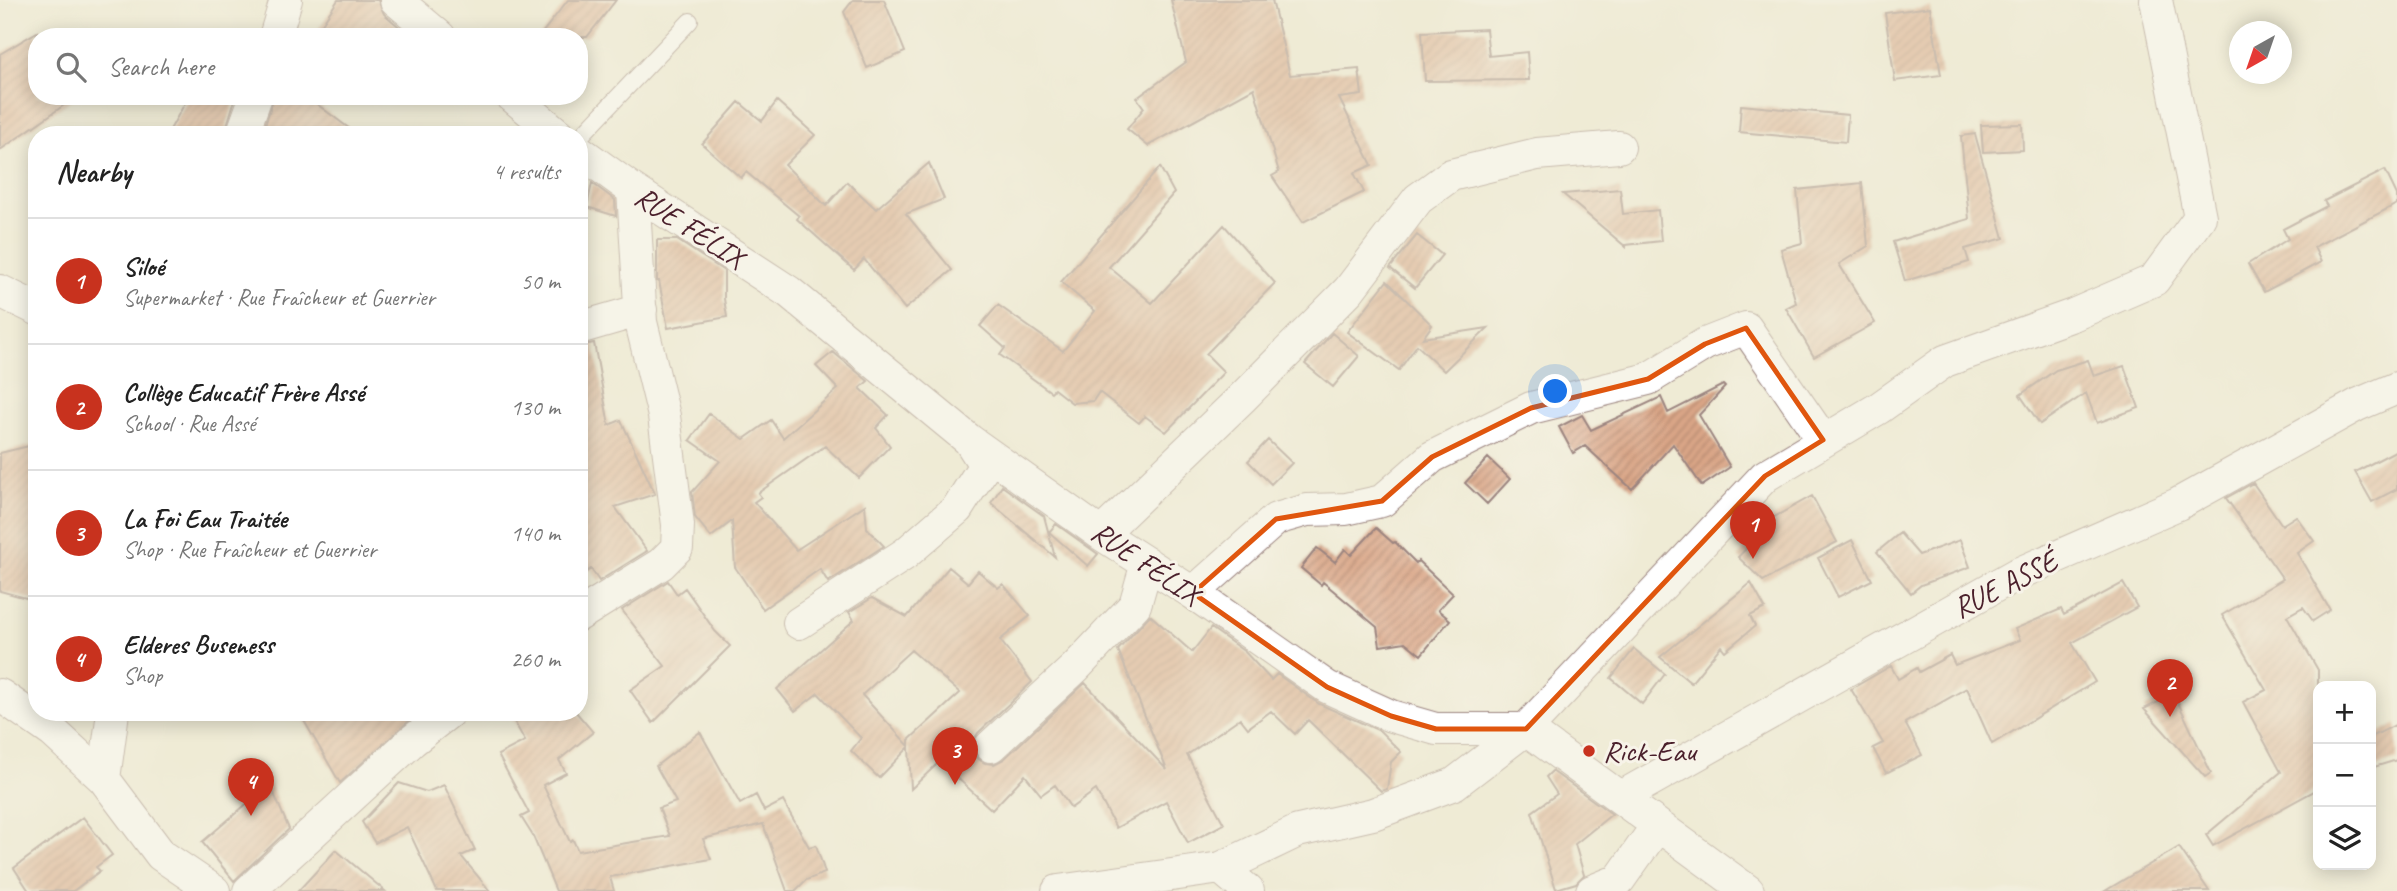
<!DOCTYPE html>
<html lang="en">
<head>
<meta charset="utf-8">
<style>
	body { margin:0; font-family:Caveat,sans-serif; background:#f2f2f2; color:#222 }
	.controls { position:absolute; right:21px; bottom:21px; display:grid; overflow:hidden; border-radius:14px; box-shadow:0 4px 18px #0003 }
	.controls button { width:63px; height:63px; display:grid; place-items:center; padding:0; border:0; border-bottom:2px solid #e0e0e0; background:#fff; color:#222; font:35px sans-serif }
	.compass { position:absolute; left:2229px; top:21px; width:63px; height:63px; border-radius:50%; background:#fff; box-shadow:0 4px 18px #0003; rotate:220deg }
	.you { position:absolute; left:1556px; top:392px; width:24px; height:24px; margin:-18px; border:5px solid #fff; border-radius:50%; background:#1a73e8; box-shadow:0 0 0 10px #1a73e833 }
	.badge { display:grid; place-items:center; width:46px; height:46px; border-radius:50%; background:#c8321e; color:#fff; font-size:23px; font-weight:700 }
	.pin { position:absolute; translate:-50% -58px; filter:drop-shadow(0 2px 4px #0008) }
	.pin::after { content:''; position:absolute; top:37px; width:24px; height:21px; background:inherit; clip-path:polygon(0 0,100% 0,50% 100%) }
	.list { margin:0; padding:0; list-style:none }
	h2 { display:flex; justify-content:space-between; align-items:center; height:91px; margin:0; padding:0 28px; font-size:30px }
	h2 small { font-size:23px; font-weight:400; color:#767676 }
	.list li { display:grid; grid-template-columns:46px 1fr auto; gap:21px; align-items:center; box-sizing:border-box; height:126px; padding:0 28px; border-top:2px solid #e0e0e0 }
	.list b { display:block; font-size:26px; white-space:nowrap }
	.list p { margin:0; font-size:23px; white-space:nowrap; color:#767676 }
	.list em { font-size:23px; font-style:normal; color:#767676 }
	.icon { flex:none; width:38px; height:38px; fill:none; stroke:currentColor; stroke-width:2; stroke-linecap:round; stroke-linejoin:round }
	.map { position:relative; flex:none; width:2397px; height:891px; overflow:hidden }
	.search { position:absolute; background:#fff; box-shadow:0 4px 18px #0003; left:28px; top:28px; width:560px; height:77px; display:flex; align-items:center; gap:18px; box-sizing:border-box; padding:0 24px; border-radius:28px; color:#767676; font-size:26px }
	.panel { position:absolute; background:#fff; box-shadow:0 4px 18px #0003; left:28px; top:126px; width:560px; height:595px; border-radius:28px }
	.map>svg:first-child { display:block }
	.building { fill:url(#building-hatch); fill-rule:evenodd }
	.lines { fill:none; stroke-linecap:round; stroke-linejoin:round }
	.lane-casing { stroke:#9c8580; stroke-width:18 }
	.street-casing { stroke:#9c8580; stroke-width:34 }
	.lane { stroke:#fff; stroke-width:16 }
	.street { stroke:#fff; stroke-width:32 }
	.marked { fill:none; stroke:#e0560e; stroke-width:5; stroke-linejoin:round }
	.poi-dot { fill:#c8321e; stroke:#f7f3e8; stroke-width:2.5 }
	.labels { text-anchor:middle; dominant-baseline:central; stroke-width:6; stroke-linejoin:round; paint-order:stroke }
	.street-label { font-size:30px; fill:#4a1f2b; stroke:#f7f3e8 }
	.poi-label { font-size:30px; fill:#4a1f2b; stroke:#f7f3e8; text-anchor:start }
</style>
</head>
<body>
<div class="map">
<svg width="2397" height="891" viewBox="0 0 2397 891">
	<defs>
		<pattern id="building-hatch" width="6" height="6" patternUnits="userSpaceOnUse" patternTransform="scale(1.75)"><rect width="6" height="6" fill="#daa687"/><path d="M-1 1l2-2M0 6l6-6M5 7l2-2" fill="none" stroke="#b3876f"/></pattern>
	</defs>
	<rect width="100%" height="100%" fill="#f7f3e8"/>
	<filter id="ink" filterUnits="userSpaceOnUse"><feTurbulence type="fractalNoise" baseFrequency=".0143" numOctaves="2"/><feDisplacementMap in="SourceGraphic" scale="14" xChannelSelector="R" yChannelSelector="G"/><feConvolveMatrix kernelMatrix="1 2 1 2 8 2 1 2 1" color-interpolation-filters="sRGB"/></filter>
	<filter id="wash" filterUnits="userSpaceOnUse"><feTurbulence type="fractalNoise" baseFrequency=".00686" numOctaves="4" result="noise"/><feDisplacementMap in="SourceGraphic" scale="28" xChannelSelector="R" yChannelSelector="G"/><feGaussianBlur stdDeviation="1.57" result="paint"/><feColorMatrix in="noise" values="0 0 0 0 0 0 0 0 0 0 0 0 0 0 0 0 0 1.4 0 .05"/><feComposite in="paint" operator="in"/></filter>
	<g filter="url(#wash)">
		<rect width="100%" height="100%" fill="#efebd5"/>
		<g id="blocks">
			<path class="building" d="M338 0H378L384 14 411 37H313Z
				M568 0H616L587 37H539Z
				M853 0H884L905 52 867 68 844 12Z
				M1171 0H1272L1290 75 1359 69 1362 95 1339 98 1372 165 1354 173 1364 192 1303 222 1272 176 1279 172 1254 88 1148 146 1127 129 1144 108 1137 98 1186 62Z
				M1930 7 1941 75 1895 81 1885 13Z
				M1486 29 1489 56 1527 52 1529 80 1425 81 1422 32Z
				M37 32V96H77L0 150V54Z
				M189 96H236L224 135H167Z
				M274 96H306L358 135H262Z
				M777 101 815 135 785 165 826 206 847 182 876 209 929 163 944 199 906 214 952 270 905 309 864 259 854 270 797 219 799 216 746 172 741 178 702 144 739 102 762 121Z
				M1741 105 1848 115 1846 142 1739 132Z
				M2022 124 2023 150 1983 152 1981 125Z
				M1975 134 2004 238 1965 249 1969 262 1905 281 1893 242 1969 219 1961 136Z
				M1160 167 1174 193 1109 267 1152 303 1224 225 1275 283 1206 354 1224 372 1166 432 1145 416 1139 423 1099 392 1093 401 1072 403 1054 389 1051 392 1000 355 1005 348 980 326 998 305 1063 351 1095 311 1061 282Z
				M2385 170 2397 195V204L2314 247 2321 262 2264 292 2248 264 2288 239 2283 229 2327 206 2324 201Z
				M592 183 615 200 616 216 587 207Z
				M1862 183 1868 246 1839 264 1875 323 1814 357 1786 308 1796 303 1781 249 1802 243 1797 190Z
				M1620 189 1623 214 1658 210 1661 241 1626 245V247L1563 194Z
				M1417 235 1442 255 1415 288 1390 268Z
				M657 240H677L724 271V299L727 317 668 328 659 281H657Z
				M1387 281 1432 325 1423 338 1488 328 1444 371 1417 345 1399 370 1347 332Z
				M1332 333 1359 356 1333 387 1305 364Z
				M594 343 609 425 621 420 655 494 615 507 647 551 599 581 591 569 579 577V346Z
				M833 352 868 381 860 388 888 415 876 428 890 446 859 478 825 446 758 493 761 497 754 502 796 550 865 505 867 528 884 546 828 582 820 569 763 609 735 567 732 521 711 537 695 517 692 492 720 461 690 440 709 414 744 439 771 420 783 438 838 389 816 366Z
				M2088 360 2094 376 2124 366 2139 408 2097 423 2086 393 2040 424 2020 395 2056 370Z
				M1723 385 1725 387 1699 415 1730 467 1702 486 1673 444 1632 489 1585 446 1573 453 1559 427 1582 415 1591 430 1661 397 1668 413Z
				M1268 440 1292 463 1271 484 1248 461Z
				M37 444V601L0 591V453Z
				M2397 450V489L2372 502 2355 472Z
				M1488 458 1510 479 1487 504 1465 483Z
				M2253 483 2282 525 2296 516 2314 541 2297 553 2330 610 2313 621 2303 607 2287 616 2318 670V789L2213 846 2206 835 2281 772 2243 702 2266 690 2222 615 2283 579 2226 498Z
				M1002 486 1044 516 1055 557 991 503Z
				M1812 496 1837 542 1763 581 1738 557 1763 531 1760 525Z
				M1056 524 1098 554 1088 566 1049 532Z
				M1376 528 1393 543 1395 542 1416 563 1418 561 1453 594 1438 610 1450 620 1421 655 1405 642 1380 646 1377 627 1323 582 1321 585 1301 568 1317 548 1335 562 1345 549 1351 555Z
				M1900 533 1919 555 1960 540 1970 567 1921 585 1911 593 1877 552Z
				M1852 540 1872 580 1838 597 1818 558Z
				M949 567 968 583 978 571 998 588 1003 584 1030 616 1000 640 1032 682 978 733 974 740 973 751 977 758 985 763 994 764 1004 759 1085 683 1167 770 1118 650 1150 615 1192 652 1211 628 1245 652 1271 680 1277 674 1319 704 1380 731 1401 752 1391 762 1387 789 1381 791 1308 720 1295 734 1271 711 1248 728 1240 718 1187 755 1224 824 1188 843 1166 801 1116 828 1096 790 1071 808 1055 785 1041 795 1025 775 992 810 937 759V764L911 789 909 747 879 778 851 751 861 738 818 693 795 711 777 689 854 620 849 612 872 598 907 617ZM911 650 960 693 909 740V746L862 695Z
				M668 581 677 594 685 588 715 631 730 646 653 723 630 690 665 666 622 610Z
				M1751 583 1765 608 1750 616 1755 626 1725 651 1721 646 1691 683 1660 657Z
				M2123 583 2137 607 2072 643 2095 682 1992 744 1967 688 1905 723 1922 755 1886 773 1873 748 1883 743 1851 689 1891 666 1898 679 1917 668 1919 672 1950 655 1955 665 2020 640 2015 629 2061 609 2064 615Z
				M1634 649 1665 674 1642 704 1611 678Z
				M2174 694 2211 773 2205 777 2144 709Z
				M299 712H419L340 783Z
				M509 712H576L593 732 559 760 566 773 543 785 570 842 573 840 578 851 670 836 659 808 676 802 656 766 700 732 740 804 756 795 764 811 783 801 809 847 816 845 825 873 806 880 795 891H787L763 824 703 839 711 859 610 877 614 891H556L533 836 521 817 529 813 498 755 525 741Z
				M2397 724V760L2371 768V737Z
				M1552 771 1612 814 1575 844 1584 875 1576 883 1556 889 1532 812 1557 794 1546 777Z
				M399 783 427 792 444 785 475 850 461 856 490 891H437L407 827 375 843 362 822Z
				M270 784 289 829 234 881 202 842Z
				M83 817 112 855 96 867 100 871 73 891H29L14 868Z
				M2179 847 2209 891H2105Z
				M336 850 385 891H298Z"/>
		</g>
	</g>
	<g filter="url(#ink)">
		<use href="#blocks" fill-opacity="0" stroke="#9c8580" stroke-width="2"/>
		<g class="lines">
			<defs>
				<path id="lane" d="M579 138 690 21"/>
				<path id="street" d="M396 0 440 37
					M275 37 286 0
					M512 96 559 135
					M242 135 256 96
					M579 151 633 190 789 292 969 440 1101 534 1193 593 1327 687 1391 716 1436 729H1526L1748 891
					M0 291 37 309
					M579 328 641 310
					M1101 534 1242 398 1349 290 1418 199 1451 175 1537 154 1619 147
					M1193 593 1276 519 1307 510 1346 509 1382 501 1432 457 1531 408 1648 379 1705 344 1746 328 1823 440
					M579 615 661 564 677 548 678 525 664 416 641 322 633 190
					M799 623 905 554 957 509 985 465 969 440
					M0 695 53 732 104 779 161 855 214 891
					M991 746 1076 667 1135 605 1147 563
					M104 779 113 712
					M1621 797 2015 575 2178 504 2357 405 2397 388
					M1221 868 1248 891
					M249 891 412 741 449 712
					M1058 891 1221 868 1298 831 1373 814 1454 784 1526 729 1765 476 1879 408 1945 361 2073 315 2154 280 2200 217 2156 0
					M1592 891 1619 880 1657 826"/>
			</defs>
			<use href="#lane" class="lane-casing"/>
			<use href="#street" class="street-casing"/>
			<use href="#lane" class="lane"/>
			<use href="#street" class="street"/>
		</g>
	</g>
	<path d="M0 0H2397V891H0ZM1746 328 1823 440 1765 476 1526 729H1436L1391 716 1327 687 1193 593 1276 519 1382 501 1432 457 1531 408 1648 379 1705 344Z" fill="#efebd5" fill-opacity=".55" fill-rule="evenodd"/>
	<path class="marked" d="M1746 328 1823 440 1765 476 1526 729H1436L1391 716 1327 687 1193 593 1276 519 1382 501 1432 457 1531 408 1648 379 1705 344Z"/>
	<circle class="poi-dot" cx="1589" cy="751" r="7"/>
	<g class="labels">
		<g class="street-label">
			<text transform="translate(690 227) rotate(33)">RUE FÉLIX</text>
			<text transform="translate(1146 563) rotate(34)">RUE FÉLIX</text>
			<text transform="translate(2005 584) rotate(-27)">RUE ASSÉ</text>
		</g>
		<g class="poi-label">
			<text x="1603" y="751">Rick-Eau</text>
		</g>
	</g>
</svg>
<div class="controls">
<button>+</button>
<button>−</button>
<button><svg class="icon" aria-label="layers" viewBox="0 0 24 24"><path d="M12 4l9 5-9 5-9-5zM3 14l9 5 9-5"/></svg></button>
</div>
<svg class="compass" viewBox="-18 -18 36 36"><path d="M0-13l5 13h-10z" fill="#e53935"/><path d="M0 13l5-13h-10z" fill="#767676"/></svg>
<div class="you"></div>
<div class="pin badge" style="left:1753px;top:559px">1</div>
<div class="pin badge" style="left:2170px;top:717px">2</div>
<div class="pin badge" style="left:955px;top:785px">3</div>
<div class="pin badge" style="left:251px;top:816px">4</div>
<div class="search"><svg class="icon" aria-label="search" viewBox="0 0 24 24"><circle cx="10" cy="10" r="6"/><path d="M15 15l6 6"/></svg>Search here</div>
<section class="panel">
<h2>Nearby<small>4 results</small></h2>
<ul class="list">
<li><span class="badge">1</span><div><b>Siloé</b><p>Supermarket · Rue Fraîcheur et Guerrier</p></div><em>50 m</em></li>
<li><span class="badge">2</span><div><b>Collège Educatif Frère Assé</b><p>School · Rue Assé</p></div><em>130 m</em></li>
<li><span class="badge">3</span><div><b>La Foi Eau Traitée</b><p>Shop · Rue Fraîcheur et Guerrier</p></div><em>140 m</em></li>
<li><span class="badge">4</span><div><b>Elderes Buseness</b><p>Shop</p></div><em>260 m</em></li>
</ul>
</section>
</div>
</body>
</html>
